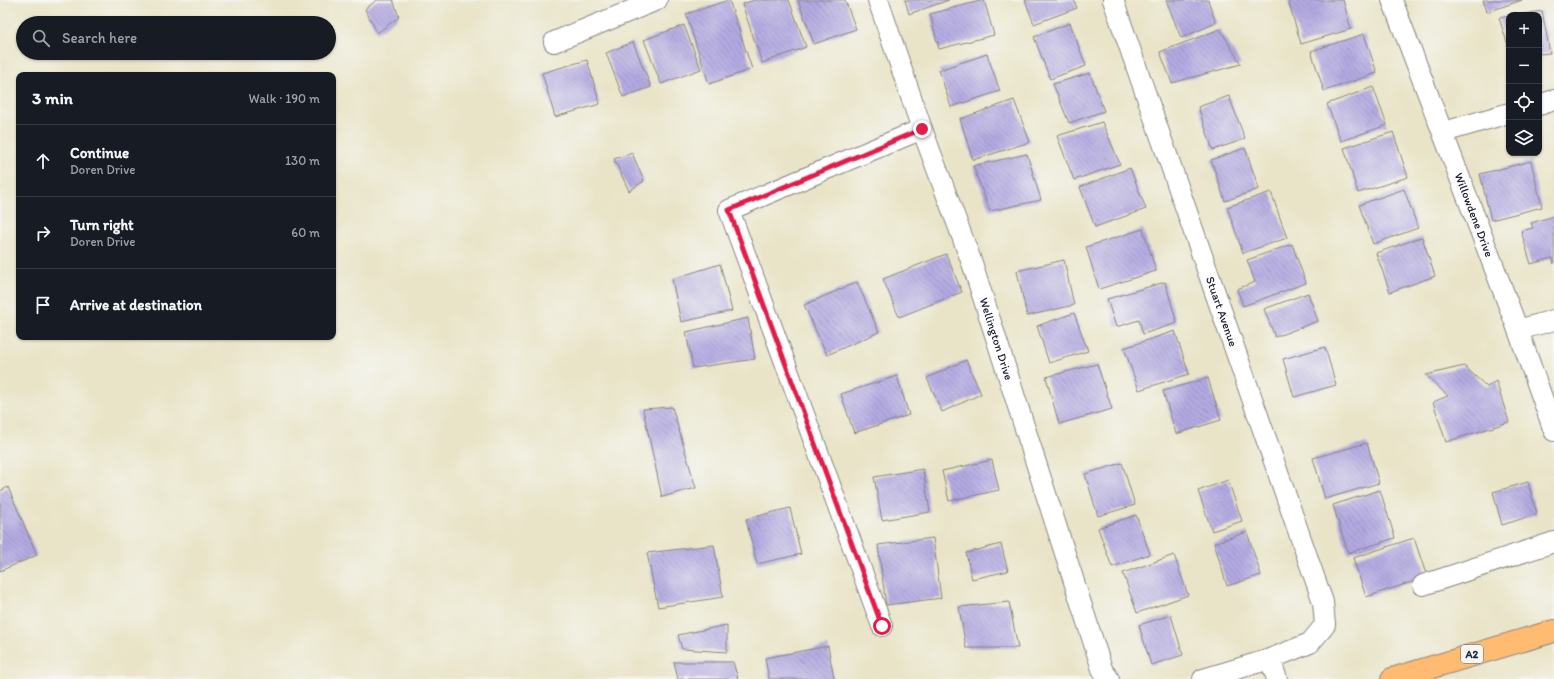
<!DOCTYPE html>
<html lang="en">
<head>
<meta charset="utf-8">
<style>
	body { margin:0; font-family:Itim,sans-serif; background:#20242c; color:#f1f3f6 }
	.controls { position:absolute; right:12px; top:12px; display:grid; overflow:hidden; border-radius:8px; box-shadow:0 1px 3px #0004 }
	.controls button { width:36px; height:36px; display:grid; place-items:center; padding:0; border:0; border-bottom:1px solid #363941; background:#171b24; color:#f1f3f6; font:20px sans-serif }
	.stop { position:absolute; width:12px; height:12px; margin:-9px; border:3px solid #e11d48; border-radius:50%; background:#fff }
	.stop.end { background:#e11d48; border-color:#fff; box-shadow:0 1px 4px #0008 }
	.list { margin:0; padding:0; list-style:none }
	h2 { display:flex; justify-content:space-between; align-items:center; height:52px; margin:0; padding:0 16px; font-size:17px }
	h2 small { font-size:13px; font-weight:400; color:#9ea1a6 }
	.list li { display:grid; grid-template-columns:26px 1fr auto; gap:12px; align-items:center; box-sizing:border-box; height:72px; padding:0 16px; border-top:1px solid #363941 }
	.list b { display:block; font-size:15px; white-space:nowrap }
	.list p { margin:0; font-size:13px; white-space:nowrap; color:#9ea1a6 }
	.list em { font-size:13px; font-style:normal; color:#9ea1a6 }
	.icon { flex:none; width:22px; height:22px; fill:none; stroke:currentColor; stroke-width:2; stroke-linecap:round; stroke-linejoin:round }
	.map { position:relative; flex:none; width:1554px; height:679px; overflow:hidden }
	.search { position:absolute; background:#171b24; box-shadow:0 1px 3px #0004; left:16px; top:16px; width:320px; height:44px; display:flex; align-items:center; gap:10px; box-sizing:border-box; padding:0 14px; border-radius:22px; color:#9ea1a6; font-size:15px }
	.panel { position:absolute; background:#171b24; box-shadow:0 1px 3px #0004; left:16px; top:72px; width:320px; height:268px; border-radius:8px }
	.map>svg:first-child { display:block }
	.building { fill:url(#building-back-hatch) }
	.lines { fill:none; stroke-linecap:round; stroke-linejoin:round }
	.street-casing { stroke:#868381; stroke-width:22 }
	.primary-casing { stroke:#868381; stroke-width:24 }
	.street { stroke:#fff; stroke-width:20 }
	.primary { stroke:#ffbb71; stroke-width:22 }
	.route { stroke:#e11d48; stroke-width:5 }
	.labels { text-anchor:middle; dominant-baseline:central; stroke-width:4; stroke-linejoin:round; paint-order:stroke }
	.shield { fill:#f6f6f2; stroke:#626272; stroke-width:1 }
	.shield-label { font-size:11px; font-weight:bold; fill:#22223b }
	.street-label { font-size:12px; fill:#22223b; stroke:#f6f6f2 }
</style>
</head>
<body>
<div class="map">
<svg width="1554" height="679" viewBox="0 0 1554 679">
	<defs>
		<pattern id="building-back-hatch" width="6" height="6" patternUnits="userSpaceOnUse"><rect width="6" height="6" fill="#b3aae2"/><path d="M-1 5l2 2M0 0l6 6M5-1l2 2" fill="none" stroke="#918ab8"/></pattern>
	</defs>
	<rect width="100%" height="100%" fill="#f6f6f2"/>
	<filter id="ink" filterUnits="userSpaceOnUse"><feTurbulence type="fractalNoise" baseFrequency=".025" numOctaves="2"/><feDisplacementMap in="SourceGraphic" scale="8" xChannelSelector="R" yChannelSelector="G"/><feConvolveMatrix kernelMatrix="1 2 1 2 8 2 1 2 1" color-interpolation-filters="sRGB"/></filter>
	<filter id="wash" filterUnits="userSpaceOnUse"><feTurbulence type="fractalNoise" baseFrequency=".012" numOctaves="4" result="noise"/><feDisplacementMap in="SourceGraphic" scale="16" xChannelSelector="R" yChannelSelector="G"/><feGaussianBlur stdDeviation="0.9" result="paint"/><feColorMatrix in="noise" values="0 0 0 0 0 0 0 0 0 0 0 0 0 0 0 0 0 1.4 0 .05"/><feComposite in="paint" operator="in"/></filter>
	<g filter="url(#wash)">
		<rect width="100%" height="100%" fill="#e9e4c7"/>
		<g id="blocks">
			<path class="building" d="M377 0H393L399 17 377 33 365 9Z
				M729 0 752 69 709 84 686 14Z
				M755 0H789L806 47 762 63 742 4Z
				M798 0H845L856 29 814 44Z
				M905 0H949L909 14Z
				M984 0 994 35 939 49 930 14Z
				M1025 0H1074L1077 8 1034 24Z
				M1166 0H1208L1216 23 1181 38Z
				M1288 0H1343L1351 29 1301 44Z
				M1483 0H1522L1487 12Z
				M1542 11 1550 53 1539 54V15L1523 14Z
				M1509 16V48L1499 18Z
				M1070 23 1086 66 1050 79 1034 37Z
				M684 25 701 69 661 84 644 40Z
				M1220 29 1241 64 1172 83 1160 52Z
				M1364 34 1377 73 1324 91 1311 51Z
				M633 42 651 87 623 97 606 53Z
				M987 54 1000 91 951 107 939 70Z
				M587 60 600 104 555 117 542 73Z
				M1090 73 1104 111 1069 123 1053 84Z
				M1373 87 1387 125 1341 141 1327 104Z
				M1229 96 1245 139 1213 150 1198 107Z
				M1014 100 1030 142 973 160 960 119Z
				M1102 122 1120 164 1074 180 1057 136Z
				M1393 132 1408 177 1358 193 1344 148Z
				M1245 148 1259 189 1225 201 1211 160Z
				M632 153 644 181 629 191 614 159Z
				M1027 154 1041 200 990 211 973 166Z
				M1531 161 1542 207 1491 220 1480 174Z
				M1130 168 1146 209 1095 227 1080 187Z
				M1404 189 1418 228 1373 244 1359 205Z
				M1271 192 1287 238 1243 253 1227 207Z
				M1554 216V264L1552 258 1531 264 1521 231 1533 228 1531 223Z
				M1143 229 1156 271 1099 289 1086 247Z
				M1422 237 1435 276 1390 292 1376 253Z
				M1292 244 1306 283 1243 306 1237 289 1255 282 1247 260Z
				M946 254 962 292 899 317 883 279Z
				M1064 260 1074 305 1027 316 1017 271Z
				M720 264 732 311 681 322 672 279Z
				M857 282 879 332 827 355 804 305Z
				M1165 282 1177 323 1143 334 1139 320 1116 327 1107 299Z
				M1308 293 1318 321 1275 337 1264 309Z
				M1074 313 1088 351 1049 363 1037 326Z
				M748 318 755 359 693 368 686 332Z
				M1175 331 1189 374 1139 390 1124 348Z
				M1325 347 1336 385 1294 397 1283 359Z
				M966 360 981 394 942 412 927 378Z
				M1097 364 1112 409 1059 424 1046 377Z
				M1464 366 1487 387 1496 381 1509 422 1446 442 1433 402 1448 396 1426 375Z
				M897 376 909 415 854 433 841 394Z
				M1208 378 1221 420 1176 434 1163 391Z
				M672 407 696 488 662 497 643 409Z
				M1367 443 1379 483 1325 499 1313 458Z
				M992 460 999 490 949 501 942 471Z
				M1122 463 1135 505 1098 516 1085 474Z
				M923 469 930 512 882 520 874 477Z
				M1228 480 1242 521 1212 531 1198 491Z
				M1528 482 1537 514 1502 525 1493 492Z
				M8 487 37 555 0 571V491Z
				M1380 490 1395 538 1348 553 1333 505Z
				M790 508 801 554 757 564 746 519Z
				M1136 515 1150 554 1112 567 1098 528Z
				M1247 532 1261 575 1227 586 1214 543Z
				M933 538 941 598 886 605 878 545Z
				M1414 538 1427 577 1366 597 1353 558Z
				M1001 544 1008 571 972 579 966 553Z
				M714 545 723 597 658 607 647 553Z
				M1174 555 1188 595 1137 613 1123 573Z
				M1009 602 1018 648H966L959 607Z
				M1171 615 1183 655 1151 665 1139 625Z
				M727 625V652L682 649 678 635Z
				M828 646 834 679H769L765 658Z
				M674 662H733L738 679H678Z"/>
		</g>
	</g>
	<g filter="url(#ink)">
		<use href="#blocks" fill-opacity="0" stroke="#868381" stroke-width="1"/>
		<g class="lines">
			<defs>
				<g id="street">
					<path id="s1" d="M878 0 922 129 972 263 1102 669 1109 679"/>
					<path id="s2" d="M1113 0 1323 602 1325 625 1310 643 1270 659 1203 679"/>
					<path id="s3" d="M1392 0 1518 330 1554 431"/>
					<path d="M554 42 657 0"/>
					<path d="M1539 105 1554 100"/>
					<path d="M1444 132 1509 113"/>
					<path d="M1518 330 1554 320"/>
					<path d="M1423 585 1554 542"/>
					<path d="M882 626 729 210 922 129"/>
					<path d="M1270 659 1277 679"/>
				</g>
				<path id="primary" d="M1392 679 1554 631"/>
			</defs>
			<use href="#street" class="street-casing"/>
			<use href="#primary" class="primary-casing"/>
			<use href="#street" class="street"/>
			<use href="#primary" class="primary"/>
		</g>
	</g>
	<g class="lines" filter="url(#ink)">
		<path class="route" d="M882 626 729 210 922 129"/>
	</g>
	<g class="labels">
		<rect class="shield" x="1461" y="645" width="22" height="18" rx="3"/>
		<g class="shield-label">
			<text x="1472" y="654">A2</text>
		</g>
		<g class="street-label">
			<text stroke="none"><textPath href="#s3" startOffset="230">Willowdene Drive</textPath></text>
			<text stroke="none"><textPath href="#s2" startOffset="330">Stuart Avenue</textPath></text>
			<text stroke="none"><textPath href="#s1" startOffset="359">Wellington Drive</textPath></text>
		</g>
	</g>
</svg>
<div class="controls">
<button>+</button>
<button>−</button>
<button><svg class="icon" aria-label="locate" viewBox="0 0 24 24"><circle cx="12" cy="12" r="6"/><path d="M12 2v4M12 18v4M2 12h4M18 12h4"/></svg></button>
<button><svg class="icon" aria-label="layers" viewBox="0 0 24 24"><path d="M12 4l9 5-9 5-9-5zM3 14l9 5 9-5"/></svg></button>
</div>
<div class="stop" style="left:882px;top:626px"></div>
<div class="stop end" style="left:922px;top:129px"></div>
<div class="search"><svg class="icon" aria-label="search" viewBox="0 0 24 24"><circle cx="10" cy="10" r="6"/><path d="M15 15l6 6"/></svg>Search here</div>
<section class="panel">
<h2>3 min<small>Walk · 190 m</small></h2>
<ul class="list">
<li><svg class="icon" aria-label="ahead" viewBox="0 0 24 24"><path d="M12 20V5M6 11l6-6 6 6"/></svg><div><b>Continue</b><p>Doren Drive</p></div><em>130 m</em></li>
<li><svg class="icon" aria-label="right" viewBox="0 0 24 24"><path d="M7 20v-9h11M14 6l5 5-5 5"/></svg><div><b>Turn right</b><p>Doren Drive</p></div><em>60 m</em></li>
<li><svg class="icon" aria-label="arrive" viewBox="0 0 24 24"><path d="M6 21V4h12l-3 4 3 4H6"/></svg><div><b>Arrive at destination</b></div></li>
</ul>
</section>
</div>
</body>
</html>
